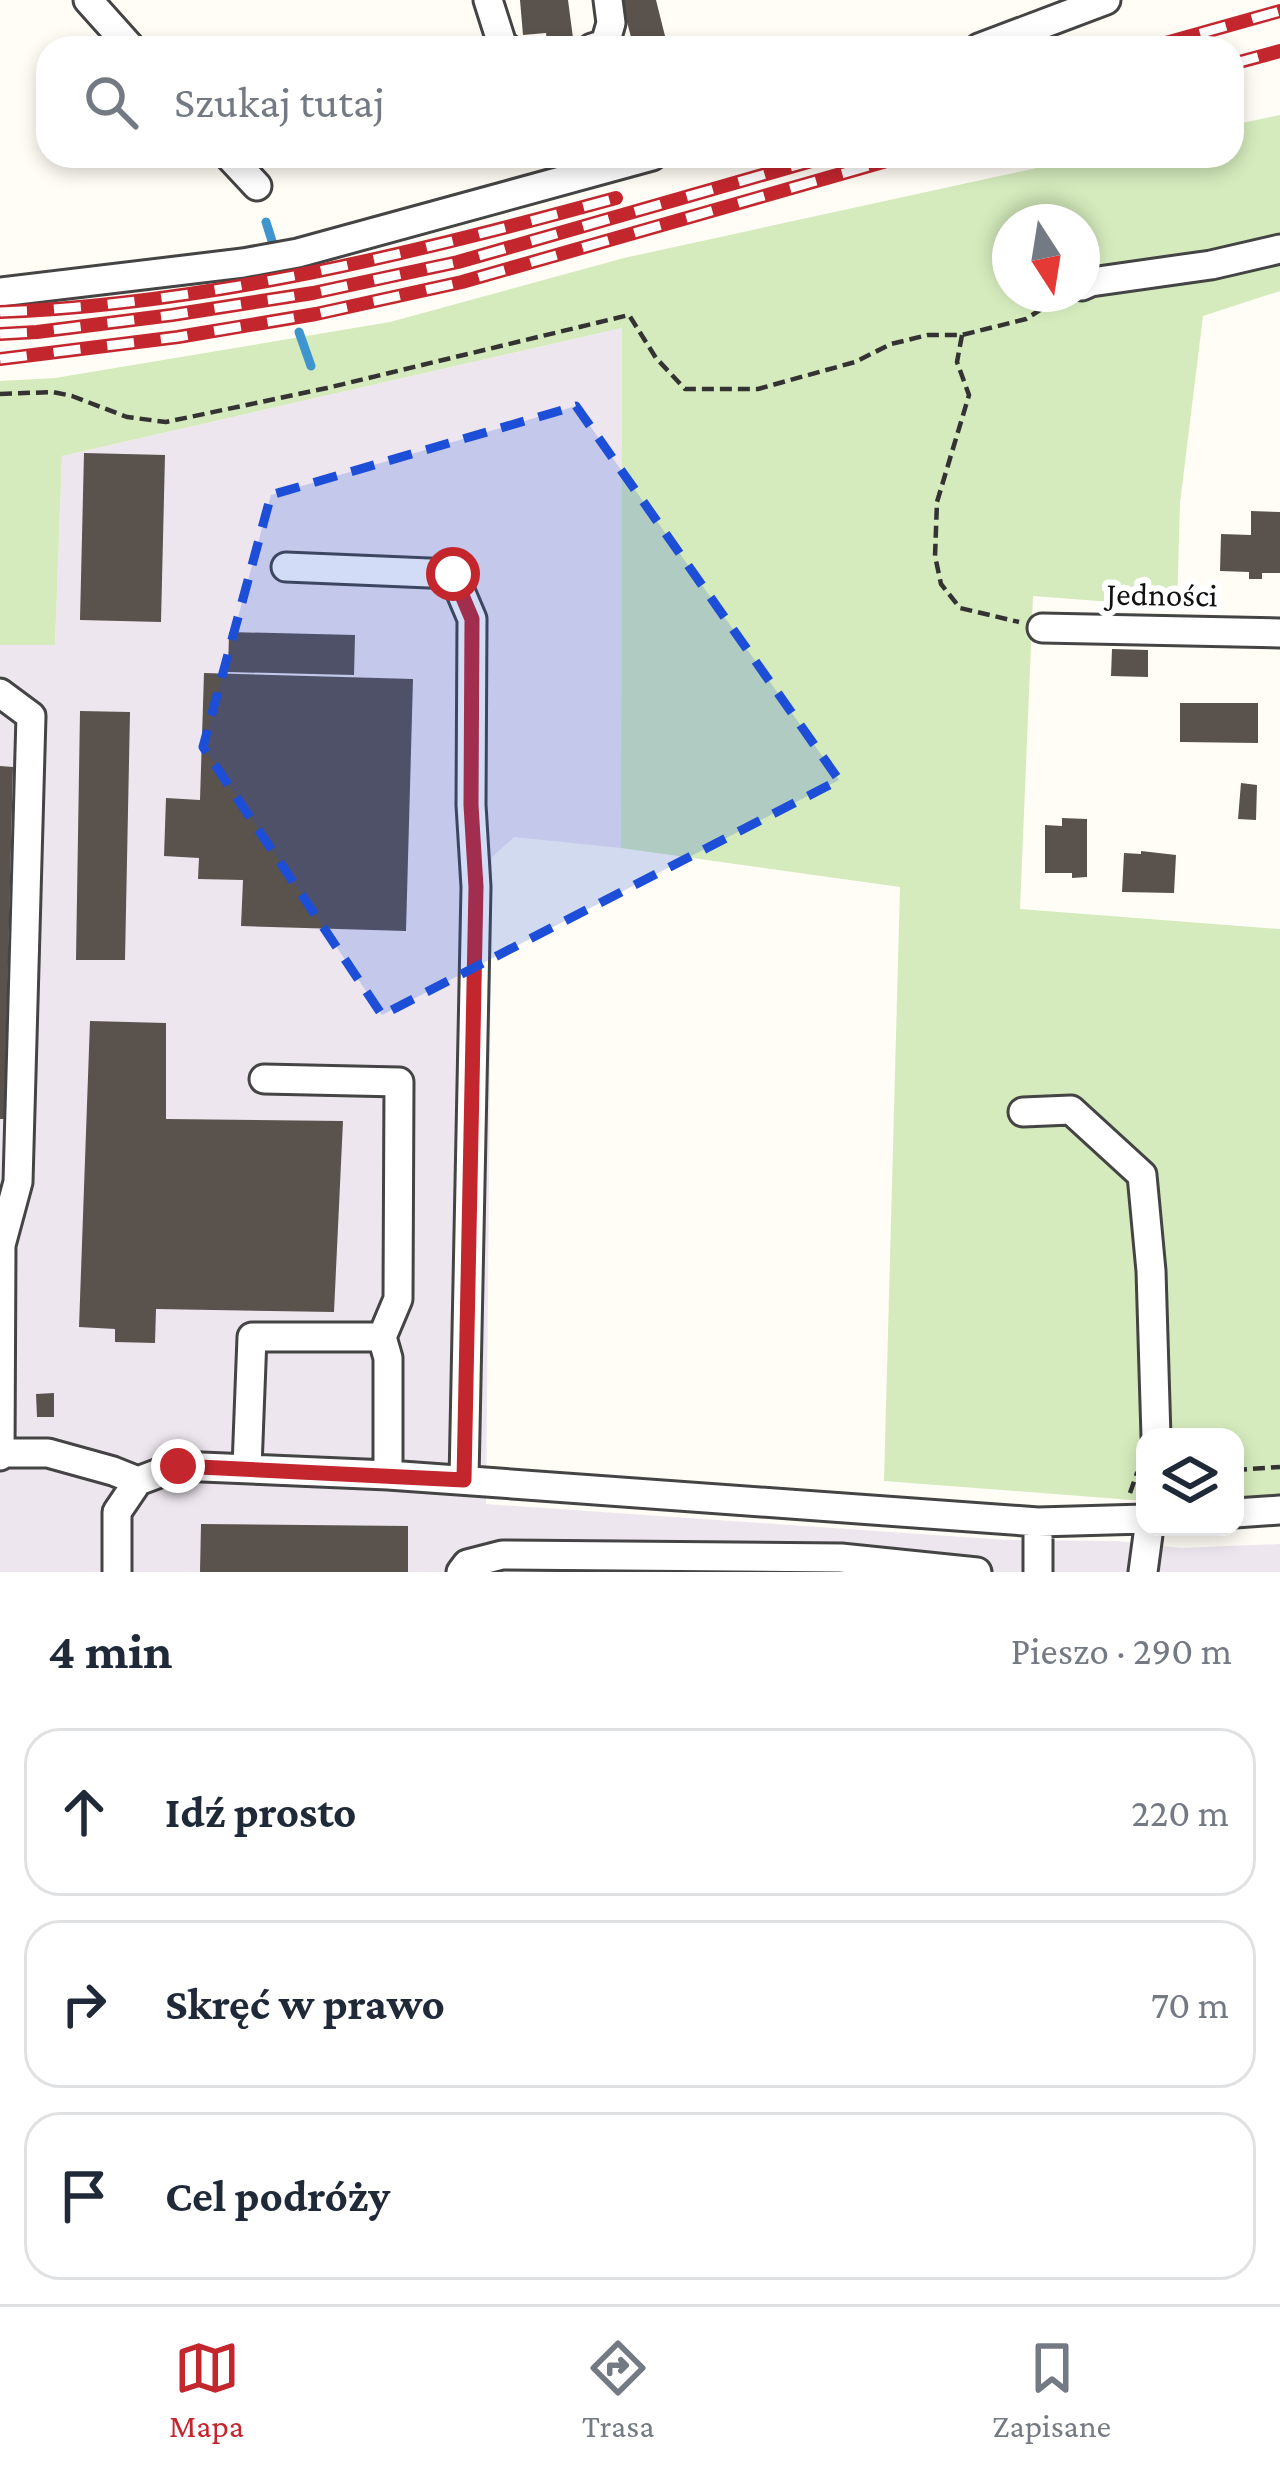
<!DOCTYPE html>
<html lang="pl">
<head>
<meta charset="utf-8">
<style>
	body { margin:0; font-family:"Crimson Pro",serif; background:#f6f6f7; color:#1f2937 }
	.controls { position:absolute; right:36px; bottom:36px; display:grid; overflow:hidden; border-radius:24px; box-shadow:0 6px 18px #0003 }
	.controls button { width:108px; height:108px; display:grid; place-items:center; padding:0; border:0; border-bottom:3px solid #e0e1e3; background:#fff; color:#1f2937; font:60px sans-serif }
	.compass { position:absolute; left:992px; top:204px; width:108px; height:108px; border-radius:50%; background:#fff; box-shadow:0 6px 18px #0003; rotate:168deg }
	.stop { position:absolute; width:36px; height:36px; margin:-27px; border:9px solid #c4262e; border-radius:50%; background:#fff }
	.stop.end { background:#c4262e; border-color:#fff; box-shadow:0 3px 12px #0008 }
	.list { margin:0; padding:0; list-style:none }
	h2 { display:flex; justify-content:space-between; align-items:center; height:156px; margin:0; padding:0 48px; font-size:51px }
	h2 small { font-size:39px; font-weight:400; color:#747a83 }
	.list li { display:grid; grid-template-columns:78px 1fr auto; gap:36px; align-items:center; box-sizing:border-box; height:168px; margin:0 24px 24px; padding:0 24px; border:3px solid #e0e1e3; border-radius:36px }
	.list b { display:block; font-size:45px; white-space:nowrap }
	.list em { font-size:39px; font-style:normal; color:#747a83 }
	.icon { flex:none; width:66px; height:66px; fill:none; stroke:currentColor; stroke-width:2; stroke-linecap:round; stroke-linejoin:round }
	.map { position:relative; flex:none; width:1280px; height:1572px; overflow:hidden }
	.search { position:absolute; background:#fff; box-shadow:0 6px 18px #0003; left:36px; right:36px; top:36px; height:132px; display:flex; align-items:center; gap:30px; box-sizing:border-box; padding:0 42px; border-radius:36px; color:#747a83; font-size:45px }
	.sheet { height:732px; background:#fff }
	nav { display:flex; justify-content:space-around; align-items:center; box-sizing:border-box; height:168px; border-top:3px solid #e0e1e3; background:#fff; font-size:33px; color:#747a83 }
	nav a { display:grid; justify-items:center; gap:6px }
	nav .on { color:#c4262e }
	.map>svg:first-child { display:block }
	.industrial { fill:#eee6ef }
	.green { fill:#d5ebbd; fill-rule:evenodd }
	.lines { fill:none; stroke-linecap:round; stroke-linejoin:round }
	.stream { stroke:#3f96cf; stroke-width:9 }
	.building { fill:#5a524d }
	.minor-casing { stroke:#444; stroke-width:33 }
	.path { stroke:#333; stroke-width:4.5; stroke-dasharray:12 6; stroke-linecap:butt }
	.minor { stroke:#fff; stroke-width:27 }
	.rail-casing { stroke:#c4262e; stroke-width:14 }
	.rail { stroke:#fff; stroke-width:9; stroke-dasharray:27; stroke-linecap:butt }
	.route { stroke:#c4262e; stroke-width:15 }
	.marked { fill:#1d4ed8; fill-opacity:0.2; stroke:#1d4ed8; stroke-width:9; stroke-dasharray:24 15; stroke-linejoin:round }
	.labels { text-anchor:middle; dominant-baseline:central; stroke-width:12; stroke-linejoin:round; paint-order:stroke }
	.street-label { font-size:33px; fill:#111; stroke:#fff }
</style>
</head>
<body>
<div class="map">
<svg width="1280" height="1572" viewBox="0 0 1280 1572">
	<rect width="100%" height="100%" fill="#fffdf5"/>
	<path class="industrial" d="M622 328 621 848 514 837 492 857 486 1504 1007 1540 1116 1541 1181 1548 1280 1544V1572H0V645L55 644 62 456Z"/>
	<path class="green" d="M1280 115V291L1203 316 1180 503 1177 607 1033 596 1020 909 1280 929V1498L1235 1502V1437H1145V1501L884 1481 900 887 621 848 622 328 62 456 55 645H0V381L55 378 390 322 624 258 1091 156H1232V125ZM1010 222H1082V294H1010Z"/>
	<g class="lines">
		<path class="stream" d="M266 222 272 241
			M299 332 311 366"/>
	</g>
	<path class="building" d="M520 0H568L573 38 547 42 546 33 523 35Z
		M621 0H656L668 48H634Z
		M84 453 165 455 161 622 80 620Z
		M1251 511 1280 512V573H1262V579H1249V572L1220 571 1221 534 1251 535Z
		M229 632 355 635 354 675 228 672Z
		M1112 649 1148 650V677L1111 676Z
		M204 673 413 679 406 931 241 926 243 880 198 879 199 858 164 856 166 798 200 800Z
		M1180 703H1258V743L1180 742Z
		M80 711 130 712 125 960H76Z
		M0 766 13 767 4 1119H0Z
		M1241 783 1257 785 1256 820 1238 819Z
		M1062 818 1087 819V877L1072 878V873H1045V825L1062 826Z
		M1141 851 1176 855 1174 893 1122 892 1124 853 1141 854Z
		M90 1021 166 1023V1119L343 1121 334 1312 156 1309 155 1343 115 1342V1329L79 1327Z
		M54 1393V1417H37L36 1394Z
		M201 1524 408 1526V1572H200Z"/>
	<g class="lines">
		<defs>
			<path id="minor" d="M88 0 131 48
				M488 0 502 44 507 48
				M592 48 605 44 611 23 608 0
				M979 48 1106 0
				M229 156 257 186
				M1082 286 1091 282 1211 265 1280 249
				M0 292 243 263 298 253 652 156
				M286 567 453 574 472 619 471 805 476 887 464 1480
				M1042 628 1280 633
				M0 693 31 716 18 1182 1 1245 0 1456
				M1023 1112 1071 1110 1142 1175 1151 1271 1156 1437
				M382 1337 388 1358V1475
				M1 1453H48L113 1471 138 1481
				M247 1467 252 1337H382L398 1299 399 1082 264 1079
				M1235 1513 1280 1510
				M117 1572V1512L138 1481 178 1466 388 1475 1038 1522 1145 1519
				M461 1572 467 1564 502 1555 841 1558 977 1572
				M1038 1572V1522
				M1143 1572 1149 1527"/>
		</defs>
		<use href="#minor" class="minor-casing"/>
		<path class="path" d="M962 335 957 362 969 395 937 502 935 556 941 584 960 608 1019 622
			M0 394 53 392 72 396 127 417 166 422 327 388 629 315 656 358 685 389H758L855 362 891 344 928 335H962L1026 319 1057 299
			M1235 1470 1280 1467
			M1130 1493 1137 1473H1145"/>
		<use href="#minor" class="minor"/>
		<defs>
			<path id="rail" d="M1148 48 1280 11
				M1232 64 1280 51
				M0 312C209 304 415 253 616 198
				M0 334 37 332 172 315 313 293 458 262 829 156
				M0 359 178 337 316 314 462 282 904 156"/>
		</defs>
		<use href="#rail" class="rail-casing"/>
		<use href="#rail" class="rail"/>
	</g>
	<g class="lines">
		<path class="route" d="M178 1466 464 1480 476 887 471 805 472 619 453 574"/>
	</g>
	<path class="marked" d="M576 406 839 780 382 1015 203 747 271 495Z"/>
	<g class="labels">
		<g class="street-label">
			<text transform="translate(1162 594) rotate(1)">Jedności</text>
		</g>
	</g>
</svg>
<div class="controls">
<button><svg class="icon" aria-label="layers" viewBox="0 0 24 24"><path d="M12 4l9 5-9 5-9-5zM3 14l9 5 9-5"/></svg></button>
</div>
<svg class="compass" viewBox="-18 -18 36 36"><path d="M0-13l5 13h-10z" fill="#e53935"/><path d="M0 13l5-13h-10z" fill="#747a83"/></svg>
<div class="stop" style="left:453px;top:574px"></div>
<div class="stop end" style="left:178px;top:1466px"></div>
<div class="search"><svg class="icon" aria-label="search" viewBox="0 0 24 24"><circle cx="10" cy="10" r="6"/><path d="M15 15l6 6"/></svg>Szukaj tutaj</div>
</div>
<section class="sheet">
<h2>4 min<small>Pieszo · 290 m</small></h2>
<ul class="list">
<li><svg class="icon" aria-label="ahead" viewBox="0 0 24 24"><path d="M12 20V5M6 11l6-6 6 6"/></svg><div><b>Idź prosto</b></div><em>220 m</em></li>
<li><svg class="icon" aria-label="right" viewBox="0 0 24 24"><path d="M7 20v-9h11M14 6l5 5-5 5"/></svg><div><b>Skręć w prawo</b></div><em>70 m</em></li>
<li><svg class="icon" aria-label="arrive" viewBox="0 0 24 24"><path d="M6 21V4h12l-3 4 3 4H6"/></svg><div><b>Cel podróży</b></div></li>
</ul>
</section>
<nav>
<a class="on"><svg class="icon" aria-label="map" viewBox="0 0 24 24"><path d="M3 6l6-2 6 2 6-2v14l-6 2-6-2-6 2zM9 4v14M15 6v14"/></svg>Mapa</a>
<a><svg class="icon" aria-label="directions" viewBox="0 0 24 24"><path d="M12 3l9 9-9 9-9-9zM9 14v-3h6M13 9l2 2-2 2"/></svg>Trasa</a>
<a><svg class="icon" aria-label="saved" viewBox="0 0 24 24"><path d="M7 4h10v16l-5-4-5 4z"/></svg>Zapisane</a>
</nav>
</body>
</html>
